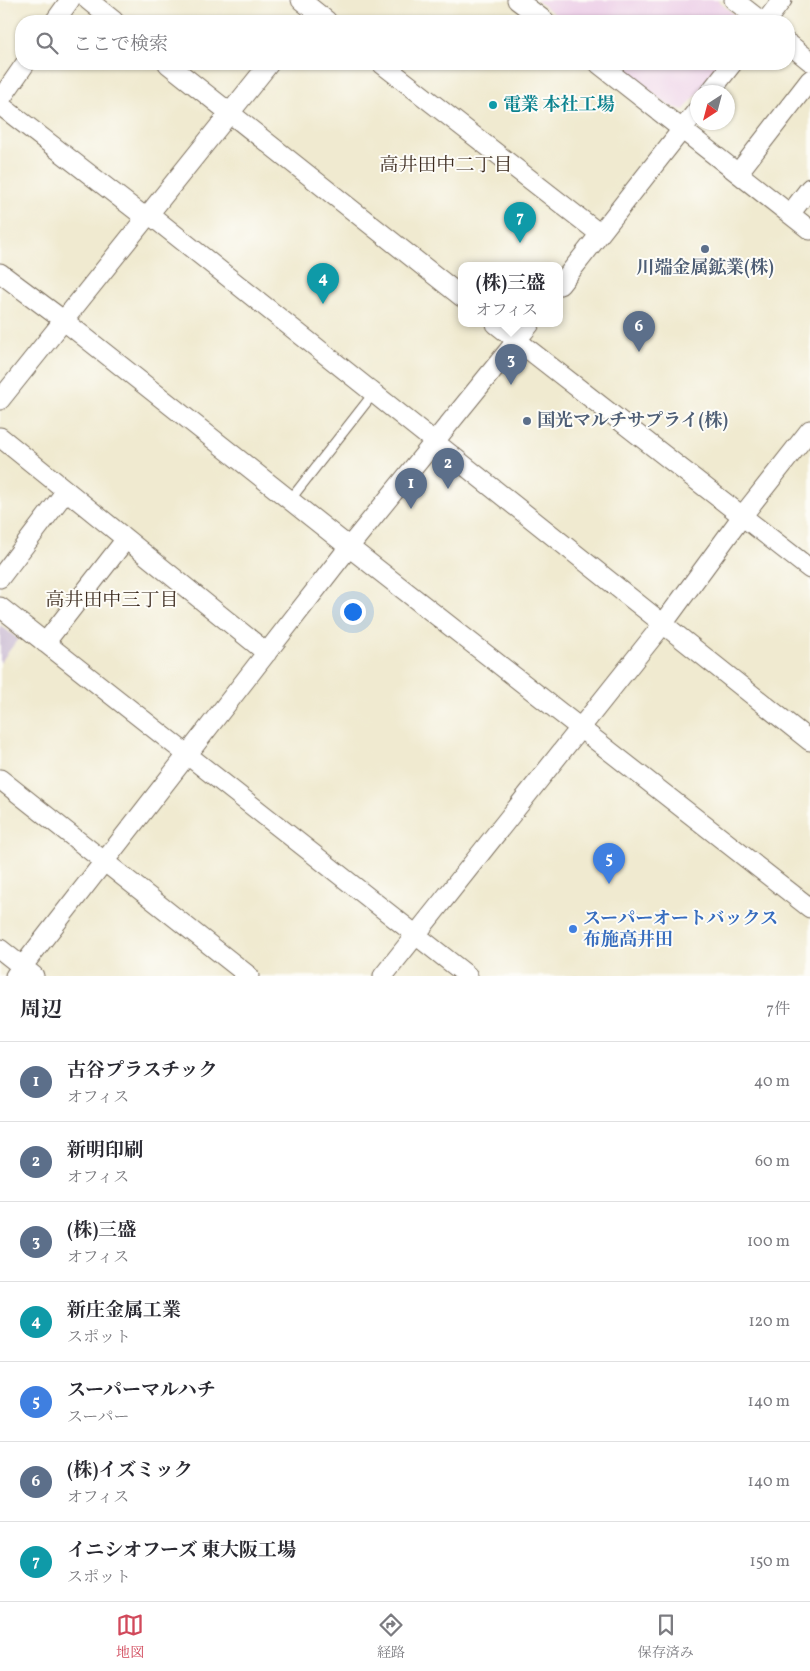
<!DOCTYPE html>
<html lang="ja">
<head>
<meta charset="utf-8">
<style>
	body { margin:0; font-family:Vollkorn,"Noto Serif JP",serif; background:#f2f2f3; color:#2b2b33 }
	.compass { position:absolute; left:690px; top:85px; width:45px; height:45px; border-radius:50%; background:#fff; box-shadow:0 1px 4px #0004; rotate:216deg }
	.you { position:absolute; left:352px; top:611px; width:18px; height:18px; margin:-12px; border:4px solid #fff; border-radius:50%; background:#1a73e8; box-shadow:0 0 0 8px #1a73e833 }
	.badge { display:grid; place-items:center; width:32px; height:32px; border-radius:50%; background:#d1495b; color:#fff; font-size:16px; font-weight:700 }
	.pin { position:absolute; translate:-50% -41px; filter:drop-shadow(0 1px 2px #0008) }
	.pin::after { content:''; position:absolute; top:26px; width:18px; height:15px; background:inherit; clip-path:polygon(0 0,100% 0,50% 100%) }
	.popup { position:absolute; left:458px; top:262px; width:105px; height:65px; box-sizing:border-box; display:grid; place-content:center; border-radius:10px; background:#fff; filter:drop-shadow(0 1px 4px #0005); font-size:16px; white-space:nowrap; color:#7c7c81 }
	.popup b { font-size:19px; color:#2b2b33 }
	.popup::after { content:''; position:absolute; left:50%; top:100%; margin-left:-10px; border:10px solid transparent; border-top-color:#fff }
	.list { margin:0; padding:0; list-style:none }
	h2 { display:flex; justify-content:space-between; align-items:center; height:65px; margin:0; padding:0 20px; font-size:21px }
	h2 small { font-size:16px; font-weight:400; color:#7c7c81 }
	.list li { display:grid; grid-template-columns:32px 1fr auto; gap:15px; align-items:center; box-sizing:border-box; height:80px; padding:0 20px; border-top:1px solid #e1e1e2 }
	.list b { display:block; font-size:19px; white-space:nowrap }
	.list p { margin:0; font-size:16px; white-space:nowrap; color:#7c7c81 }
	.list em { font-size:16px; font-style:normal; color:#7c7c81 }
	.icon { flex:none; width:28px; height:28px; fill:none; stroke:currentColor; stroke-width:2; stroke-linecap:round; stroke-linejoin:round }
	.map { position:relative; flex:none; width:810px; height:976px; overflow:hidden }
	.search { position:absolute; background:#fff; box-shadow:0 1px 4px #0004; left:15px; right:15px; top:15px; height:55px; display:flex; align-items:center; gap:12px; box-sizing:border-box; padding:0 18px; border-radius:20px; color:#7c7c81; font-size:19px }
	.sheet { height:625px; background:#fff }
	nav { display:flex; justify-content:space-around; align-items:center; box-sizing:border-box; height:70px; border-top:1px solid #e1e1e2; background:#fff; font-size:14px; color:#7c7c81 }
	nav a { display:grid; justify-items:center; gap:2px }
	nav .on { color:#d1495b }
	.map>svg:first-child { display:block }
	.built { fill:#edd0e8 }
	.industrial { fill:#ccbed4 }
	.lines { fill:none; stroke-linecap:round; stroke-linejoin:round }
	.service-casing { stroke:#7a6d5c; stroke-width:11 }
	.minor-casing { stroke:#7a6d5c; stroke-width:21 }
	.service { stroke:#fff; stroke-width:9 }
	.minor { stroke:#fff; stroke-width:19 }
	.culture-dot { fill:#0f9aa8; stroke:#fdfcf7; stroke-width:2 }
	.service-dot { fill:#5c6f8a; stroke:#fdfcf7; stroke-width:2 }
	.shop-dot { fill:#3f7fe0; stroke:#fdfcf7; stroke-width:2 }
	.labels { text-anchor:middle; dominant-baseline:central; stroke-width:4; stroke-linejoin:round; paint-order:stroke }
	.culture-label { font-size:18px; font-weight:bold; fill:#0d838f; stroke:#fdfcf7; text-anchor:start }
	.service-label { font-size:18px; font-weight:bold; fill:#4e5e75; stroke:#fdfcf7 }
	.shop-label { font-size:18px; font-weight:bold; fill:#366cbe; stroke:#fdfcf7; text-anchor:start }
	.neighbourhood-label { font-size:19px; fill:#3b2a1e; stroke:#fdfcf7 }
</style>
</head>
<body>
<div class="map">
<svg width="810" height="976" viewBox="0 0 810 976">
	<rect width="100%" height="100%" fill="#fdfcf7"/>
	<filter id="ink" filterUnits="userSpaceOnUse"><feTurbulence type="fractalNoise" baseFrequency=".02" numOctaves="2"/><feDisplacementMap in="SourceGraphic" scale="10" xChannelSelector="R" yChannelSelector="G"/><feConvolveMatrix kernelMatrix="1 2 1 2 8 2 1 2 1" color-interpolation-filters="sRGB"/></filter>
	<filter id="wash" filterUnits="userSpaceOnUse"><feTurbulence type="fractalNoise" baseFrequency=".0096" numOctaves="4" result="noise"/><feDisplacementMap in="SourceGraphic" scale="20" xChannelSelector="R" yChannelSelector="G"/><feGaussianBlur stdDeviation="1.12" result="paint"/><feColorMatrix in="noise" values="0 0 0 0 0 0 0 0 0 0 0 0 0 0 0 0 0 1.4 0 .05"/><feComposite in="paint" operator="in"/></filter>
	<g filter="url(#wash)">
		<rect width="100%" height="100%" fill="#f0ead0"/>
		<path class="built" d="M536 0H717L742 21H564Z
			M616 64H721L684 110 669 106Z"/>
		<path class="industrial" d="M0 625 18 639 0 663Z"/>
	</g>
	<g filter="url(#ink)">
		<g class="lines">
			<defs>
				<path id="service" d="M290 500 373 394"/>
				<path id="minor" d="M88 0 114 21
					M301 0 327 21
					M517 0 545 21
					M734 0 761 21
					M55 21 70 0
					M766 21 782 0
					M789 44 810 61
					M168 64 462 297
					M382 64 600 234
					M599 64 810 230
					M710 92 732 64
					M0 100 25 64
					M0 105 146 218
					M738 173 810 80
					M149 214 810 741
					M790 214 810 188
					M0 273 63 320 349 547 810 908
					M560 285 698 109
					M496 324 810 569
					M0 400 269 64
					M0 437 267 653
					M0 578 66 491
					M0 607 468 976
					M45 643 126 539
					M0 779 249 976
					M0 949 34 976
					M15 976 349 547 530 324
					M383 976 663 624 743 515 810 430"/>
			</defs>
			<use href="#service" class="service-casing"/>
			<use href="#minor" class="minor-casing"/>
			<use href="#service" class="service"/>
			<use href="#minor" class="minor"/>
		</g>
	</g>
	<circle class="culture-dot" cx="493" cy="105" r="5"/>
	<g class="service-dot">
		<circle cx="705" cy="249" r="5"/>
		<circle cx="527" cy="421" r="5"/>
	</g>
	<circle class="shop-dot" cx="573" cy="929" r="5"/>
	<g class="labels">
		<g class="culture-label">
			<text x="503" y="105">電業 本社工場</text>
		</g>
		<g class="service-label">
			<text x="705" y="268">川端金属鉱業(株)</text>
			<text x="537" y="421" text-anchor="start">国光マルチサプライ(株)</text>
		</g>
		<g class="shop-label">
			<text x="583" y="919">スーパーオートバックス<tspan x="583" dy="21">布施高井田</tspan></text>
		</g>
		<g class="neighbourhood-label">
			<text x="446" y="166">高井田中二丁目</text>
			<text x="112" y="601">高井田中三丁目</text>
		</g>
	</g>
</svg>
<svg class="compass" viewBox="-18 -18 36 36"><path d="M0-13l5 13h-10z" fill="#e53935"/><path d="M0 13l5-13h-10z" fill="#7c7c81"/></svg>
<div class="you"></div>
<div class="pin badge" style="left:411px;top:509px;background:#5c6f8a">1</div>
<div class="pin badge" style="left:448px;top:489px;background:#5c6f8a">2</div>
<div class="pin badge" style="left:511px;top:385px;background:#5c6f8a">3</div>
<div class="popup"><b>(株)三盛</b>オフィス</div>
<div class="pin badge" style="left:323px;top:304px;background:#0f9aa8">4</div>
<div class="pin badge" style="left:609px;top:884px;background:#3f7fe0">5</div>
<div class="pin badge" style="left:639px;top:352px;background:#5c6f8a">6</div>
<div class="pin badge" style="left:520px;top:243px;background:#0f9aa8">7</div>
<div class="search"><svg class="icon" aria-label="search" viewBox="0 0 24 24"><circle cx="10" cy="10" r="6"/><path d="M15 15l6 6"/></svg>ここで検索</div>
</div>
<section class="sheet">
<h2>周辺<small>7件</small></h2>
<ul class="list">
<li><span class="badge" style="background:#5c6f8a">1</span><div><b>古谷プラスチック</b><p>オフィス</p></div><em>40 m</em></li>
<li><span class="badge" style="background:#5c6f8a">2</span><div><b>新明印刷</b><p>オフィス</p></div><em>60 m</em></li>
<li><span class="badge" style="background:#5c6f8a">3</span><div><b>(株)三盛</b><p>オフィス</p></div><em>100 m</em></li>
<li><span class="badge" style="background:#0f9aa8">4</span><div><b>新庄金属工業</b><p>スポット</p></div><em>120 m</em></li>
<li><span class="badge" style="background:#3f7fe0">5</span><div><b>スーパーマルハチ</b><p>スーパー</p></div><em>140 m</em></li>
<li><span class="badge" style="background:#5c6f8a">6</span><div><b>(株)イズミック</b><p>オフィス</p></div><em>140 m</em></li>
<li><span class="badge" style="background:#0f9aa8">7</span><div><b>イニシオフーズ 東大阪工場</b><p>スポット</p></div><em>150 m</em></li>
</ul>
</section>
<nav>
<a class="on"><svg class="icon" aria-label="map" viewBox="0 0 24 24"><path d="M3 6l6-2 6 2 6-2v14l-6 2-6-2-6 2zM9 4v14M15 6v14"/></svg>地図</a>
<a><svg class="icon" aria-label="directions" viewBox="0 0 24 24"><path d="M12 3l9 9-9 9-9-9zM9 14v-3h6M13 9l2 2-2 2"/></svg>経路</a>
<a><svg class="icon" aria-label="saved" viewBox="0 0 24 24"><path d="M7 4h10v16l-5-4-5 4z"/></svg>保存済み</a>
</nav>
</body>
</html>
